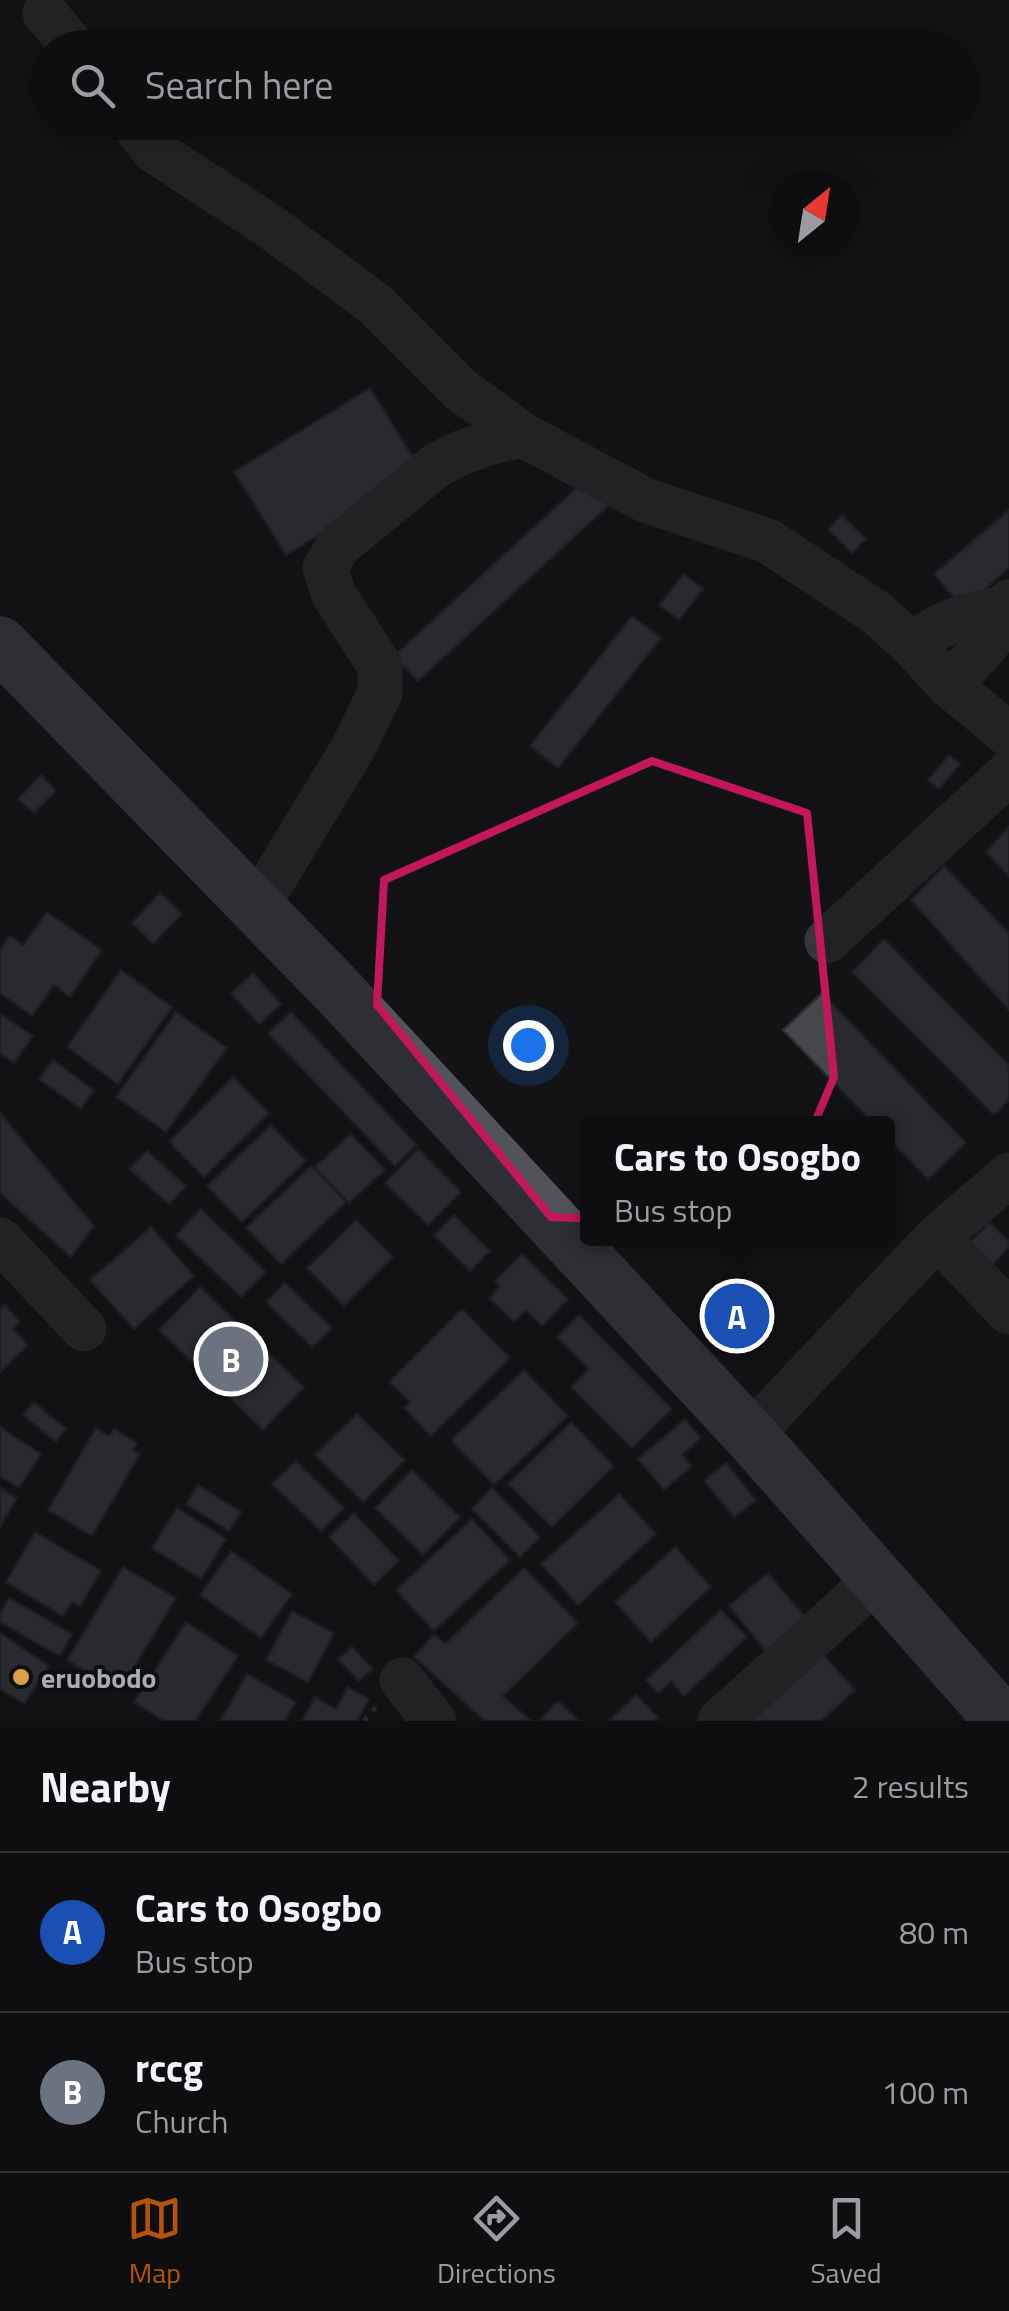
<!DOCTYPE html>
<html lang="en">
<head>
<meta charset="utf-8">
<style>
	body { margin:0; font-family:"Titillium Web",sans-serif; background:#171719; color:#f1f3f6 }
	.compass { position:absolute; left:769px; top:170px; width:90px; height:90px; border-radius:50%; background:#0e0e10; box-shadow:0 10px 40px #0002; rotate:30deg }
	.you { position:absolute; left:528px; top:1045px; width:35px; height:35px; margin:-25px; border:8px solid #fff; border-radius:50%; background:#1a73e8; box-shadow:0 0 0 15px #1a73e833 }
	.badge { display:grid; place-items:center; width:65px; height:65px; border-radius:50%; background:#b45309; color:#fff; font-size:32px; font-weight:700 }
	.pin { position:absolute; translate:-50% -50%; border:5px solid #fff; box-shadow:0 2px 10px #0006 }
	.popup { position:absolute; left:580px; top:1116px; width:315px; height:130px; box-sizing:border-box; display:grid; place-content:center; border-radius:10px; background:#0e0e10; filter:drop-shadow(0 2px 8px #0005); font-size:32px; white-space:nowrap; color:#9b9c9f }
	.popup b { font-size:38px; color:#f1f3f6 }
	.popup::after { content:''; position:absolute; left:50%; top:100%; margin-left:-20px; border:20px solid transparent; border-top-color:#0e0e10 }
	.list { margin:0; padding:0; list-style:none }
	h2 { display:flex; justify-content:space-between; align-items:center; height:130px; margin:0; padding:0 40px; font-size:42px }
	h2 small { font-size:32px; font-weight:400; color:#9b9c9f }
	.list li { display:grid; grid-template-columns:65px 1fr auto; gap:30px; align-items:center; box-sizing:border-box; height:160px; padding:0 40px; border-top:2px solid #2e2e30 }
	.list b { display:block; font-size:38px; white-space:nowrap }
	.list p { margin:0; font-size:32px; white-space:nowrap; color:#9b9c9f }
	.list em { font-size:32px; font-style:normal; color:#9b9c9f }
	.icon { flex:none; width:55px; height:55px; fill:none; stroke:currentColor; stroke-width:2; stroke-linecap:round; stroke-linejoin:round }
	.map { position:relative; flex:none; width:1009px; height:1721px; overflow:hidden }
	.search { position:absolute; background:#0e0e10; box-shadow:0 10px 40px #0002; left:30px; right:30px; top:30px; height:110px; display:flex; align-items:center; gap:25px; box-sizing:border-box; padding:0 35px; border-radius:55px; color:#9b9c9f; font-size:38px }
	.sheet { height:450px; background:#0e0e10 }
	nav { display:flex; justify-content:space-around; align-items:center; box-sizing:border-box; height:140px; border-top:2px solid #2e2e30; background:#0e0e10; font-size:28px; color:#9b9c9f }
	nav a { display:grid; justify-items:center; gap:5px }
	nav .on { color:#b45309 }
	.map>svg:first-child { display:block }
	.building { fill:#45474a; stroke:#2e2e31; stroke-width:2.5 }
	.lines { fill:none; stroke-linecap:round; stroke-linejoin:round }
	.path { stroke:#3b3d40; stroke-width:5; stroke-dasharray:5 8; stroke-linecap:butt }
	.minor { stroke:#353639; stroke-width:45 }
	.major { stroke:#515358; stroke-width:55 }
	.marked { fill:none; stroke:#c2185b; stroke-width:8; stroke-linejoin:round }
	.poi-dot { fill:#dca044; stroke:#0e0e10; stroke-width:4 }
	.labels { text-anchor:middle; dominant-baseline:central; stroke-width:8; stroke-linejoin:round; paint-order:stroke }
	.poi-label { font-size:28px; font-weight:bold; fill:#a7abb4; stroke:#0e0e10; text-anchor:start }
</style>
</head>
<body>
<div class="map">
<svg width="1009" height="1721" viewBox="0 0 1009 1721">
	<rect width="100%" height="100%" fill="#131315"/>
	<path class="building" d="M370 388 422 472 286 555 234 472Z
		M585 480 609 505 418 681 394 656Z
		M1009 510V568L963 608 934 574Z
		M842 515 866 539 852 553 828 529Z
		M684 574 703 589 679 620 659 605Z
		M632 616 661 638 558 768 530 746Z
		M949 755 960 764 939 789 928 780Z
		M41 775 56 791 34 813 18 799Z
		M1009 827V876L986 852Z
		M944 866 1009 933V1010L911 900Z
		M160 893 182 914 153 944 132 923Z
		M47 912 102 950 70 997 54 985 32 1016 0 993V950L10 936 23 945Z
		M884 939 1009 1065V1100L994 1115 852 972Z
		M121 970 172 1007 118 1084 67 1047Z
		M253 973 281 1004 259 1024 231 993Z
		M822 993 966 1143 928 1179 887 1137V1124H874L783 1030Z
		M176 1012 227 1048 166 1132 116 1097Z
		M291 1012 417 1145 395 1166 268 1033Z
		M0 1014 33 1036 14 1063 0 1053Z
		M53 1060 94 1090 81 1109 39 1079Z
		M233 1077 269 1113 204 1177 169 1142Z
		M0 1113 94 1226 71 1257 0 1193Z
		M271 1125 306 1161 242 1222 207 1186Z
		M351 1134 385 1170 349 1203 315 1167Z
		M418 1149 461 1192 428 1225 385 1183Z
		M147 1151 186 1186 169 1204 129 1169Z
		M311 1166 346 1202 281 1264 246 1228Z
		M201 1209 266 1272 241 1297 176 1235Z
		M454 1215 490 1251 470 1271 434 1235Z
		M356 1220 393 1257 344 1306 307 1268Z
		M990 1223 1009 1241V1247L992 1265 969 1243Z
		M151 1227 194 1276 134 1329 90 1280Z
		M522 1254 568 1299 542 1326 526 1310 514 1322 489 1298 500 1286 495 1281Z
		M285 1283 332 1328 312 1347 266 1302Z
		M200 1287 304 1387 263 1430 159 1330Z
		M4 1305 20 1321 13 1329 28 1345 0 1372V1310Z
		M462 1309 510 1358 431 1436 404 1408 410 1402 389 1382Z
		M579 1315 672 1409 632 1448 571 1387 589 1369 557 1337Z
		M524 1370 568 1416 494 1485 451 1440Z
		M34 1402 66 1429 56 1442 23 1415Z
		M357 1414 405 1460 363 1502 315 1455Z
		M685 1419 701 1438 682 1455 692 1466 664 1490 638 1459Z
		M571 1422 614 1466 552 1527 508 1484Z
		M0 1427 41 1454 19 1488 0 1476Z
		M96 1428 109 1436 114 1429 137 1443 133 1450 140 1454 92 1536 48 1510Z
		M296 1461 344 1508 321 1531 272 1484Z
		M726 1463 756 1500 734 1517 704 1481Z
		M412 1470 460 1517 423 1555 375 1508Z
		M198 1485 241 1512 229 1531 186 1504Z
		M0 1488 17 1498 0 1527Z
		M492 1488 540 1537 520 1557 472 1509Z
		M619 1494 656 1534 578 1605 541 1564Z
		M177 1508 226 1539 201 1579 152 1548Z
		M354 1513 399 1561 374 1585 329 1537Z
		M472 1519 510 1560 434 1631 396 1590Z
		M35 1532 101 1571 80 1606 72 1602 63 1616 6 1582Z
		M675 1547 711 1587 651 1642 615 1602Z
		M231 1551 292 1594 261 1638 200 1595Z
		M123 1567 176 1598 119 1692 67 1660Z
		M524 1568 578 1623 503 1696 531 1721H485L414 1657 434 1634 445 1644Z
		M768 1573 814 1628 774 1661 729 1606Z
		M9 1598 72 1634 60 1656 0 1622V1614Z
		M721 1610 747 1637 684 1696 671 1681 658 1693 646 1680Z
		M292 1611 334 1633 308 1682 266 1660Z
		M186 1622 238 1656 195 1721H164L134 1702Z
		M0 1633 49 1666 24 1704 0 1689Z
		M352 1647 373 1669 359 1681 338 1659Z
		M819 1650 855 1690 821 1721H741Z
		M247 1674 296 1702 285 1721H220Z
		M348 1687 369 1699 357 1721H302L315 1697 336 1709Z
		M636 1695 658 1717 655 1721H609Z
		M558 1701 579 1721H543L541 1719Z"/>
	<g class="lines">
		<path class="path" d="M364 1721 376 1707"/>
		<path class="minor" d="M45 13 74 48
			M132 122 153 150 268 225 375 304 461 390 523 435 645 500 768 541 877 613 912 645 948 684 1009 735
			M912 645C939 623 968 613 1003 609
			M948 684C962 670 979 656 990 640 997 628 999 613 1009 602
			M256 908 352 750 380 693V666L334 595 325 568 339 545 437 465 460 453 499 440 523 435
			M827 941 1009 773
			M937 1237 1009 1312
			M0 1240 84 1329
			M750 1435 937 1237 1009 1175
			M402 1680 434 1721
			M720 1721 877 1579"/>
		<path class="major" d="M0 644 337 990 750 1435 1003 1721"/>
	</g>
	<path d="M0 0H1009V1721H0ZM652 761 807 813 834 1077 771 1226 551 1217 377 1005 384 880Z" fill="#131315" fill-opacity=".55" fill-rule="evenodd"/>
	<path class="marked" d="M652 761 807 813 834 1077 771 1226 551 1217 377 1005 384 880Z"/>
	<circle class="poi-dot" cx="21" cy="1677" r="10"/>
	<g class="labels">
		<g class="poi-label">
			<text x="41" y="1677">eruobodo</text>
		</g>
	</g>
</svg>
<svg class="compass" viewBox="-18 -18 36 36"><path d="M0-13l5 13h-10z" fill="#e53935"/><path d="M0 13l5-13h-10z" fill="#9b9c9f"/></svg>
<div class="you"></div>
<div class="pin badge" style="left:737px;top:1316px;background:#1a4fb4">A</div>
<div class="popup"><b>Cars to Osogbo</b>Bus stop</div>
<div class="pin badge" style="left:231px;top:1359px;background:#6b7280">B</div>
<div class="search"><svg class="icon" aria-label="search" viewBox="0 0 24 24"><circle cx="10" cy="10" r="6"/><path d="M15 15l6 6"/></svg>Search here</div>
</div>
<section class="sheet">
<h2>Nearby<small>2 results</small></h2>
<ul class="list">
<li><span class="badge" style="background:#1a4fb4">A</span><div><b>Cars to Osogbo</b><p>Bus stop</p></div><em>80 m</em></li>
<li><span class="badge" style="background:#6b7280">B</span><div><b>rccg</b><p>Church</p></div><em>100 m</em></li>
</ul>
</section>
<nav>
<a class="on"><svg class="icon" aria-label="map" viewBox="0 0 24 24"><path d="M3 6l6-2 6 2 6-2v14l-6 2-6-2-6 2zM9 4v14M15 6v14"/></svg>Map</a>
<a><svg class="icon" aria-label="directions" viewBox="0 0 24 24"><path d="M12 3l9 9-9 9-9-9zM9 14v-3h6M13 9l2 2-2 2"/></svg>Directions</a>
<a><svg class="icon" aria-label="saved" viewBox="0 0 24 24"><path d="M7 4h10v16l-5-4-5 4z"/></svg>Saved</a>
</nav>
</body>
</html>
